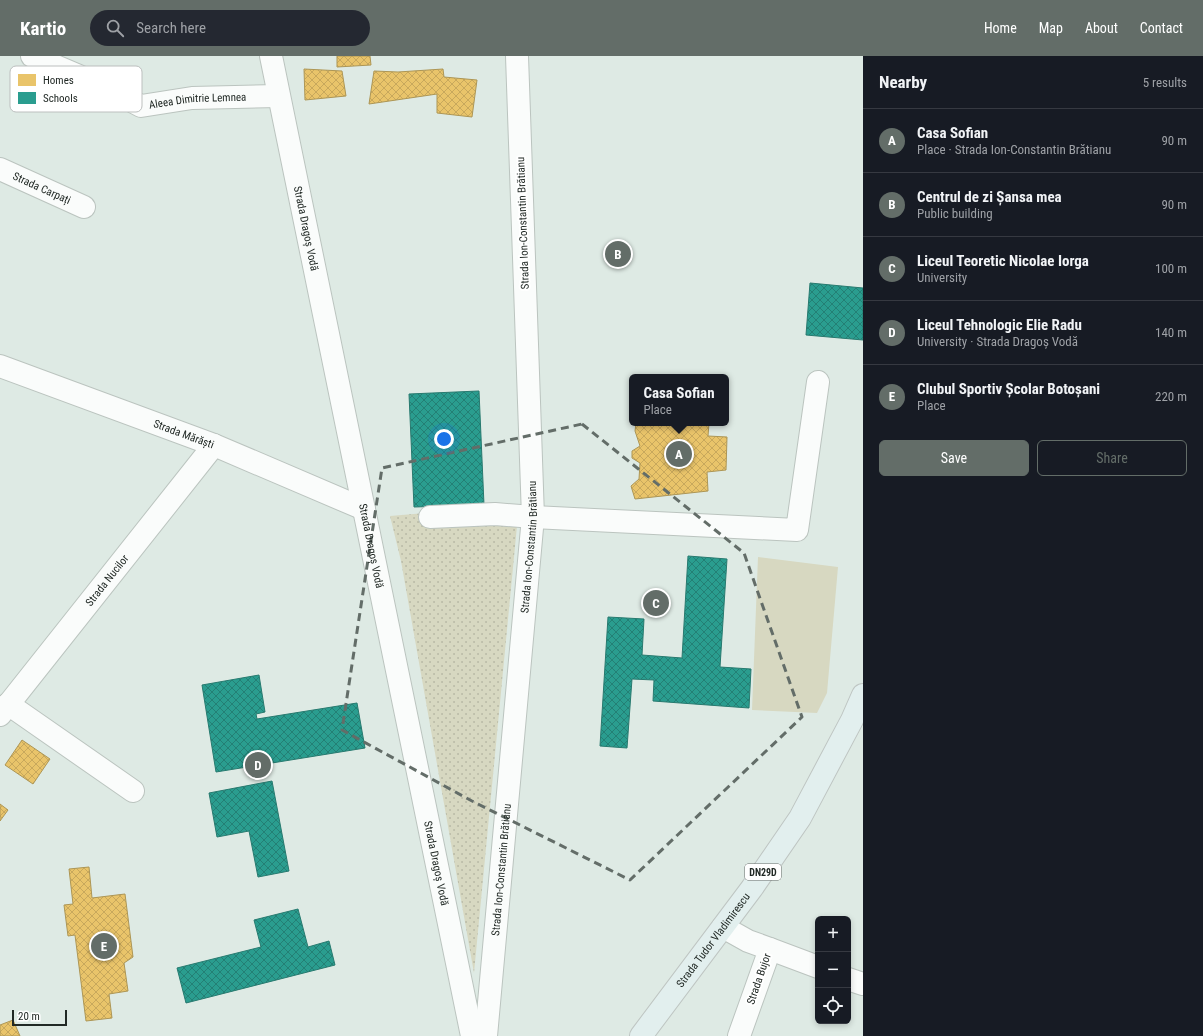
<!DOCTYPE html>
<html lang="en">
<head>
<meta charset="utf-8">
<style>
	body { margin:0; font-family:"Roboto Condensed",sans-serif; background:#242831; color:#f1f3f6 }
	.controls { position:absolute; right:12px; bottom:12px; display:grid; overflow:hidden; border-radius:6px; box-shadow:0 2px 6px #0003 }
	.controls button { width:36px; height:36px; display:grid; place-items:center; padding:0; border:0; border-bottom:1px solid #363941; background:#171b24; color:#f1f3f6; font:20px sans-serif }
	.scale { position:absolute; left:12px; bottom:10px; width:55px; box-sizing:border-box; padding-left:4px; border:2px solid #212925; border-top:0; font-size:11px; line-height:14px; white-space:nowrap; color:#212925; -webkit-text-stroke:3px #fff; paint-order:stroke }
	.you { position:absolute; left:444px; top:383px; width:14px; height:14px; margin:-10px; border:3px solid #fff; border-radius:50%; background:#1a73e8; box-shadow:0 0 0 6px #1a73e833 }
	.badge { display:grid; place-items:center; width:26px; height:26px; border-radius:50%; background:#636d68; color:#fff; font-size:13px; font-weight:700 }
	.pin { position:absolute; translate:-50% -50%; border:2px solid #fff; box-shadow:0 1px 4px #0006 }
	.popup { position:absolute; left:629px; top:318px; width:100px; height:52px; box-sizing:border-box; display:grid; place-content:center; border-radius:6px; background:#171b24; filter:drop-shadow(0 1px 3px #0005); font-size:13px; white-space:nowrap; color:#9ea1a6 }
	.popup b { font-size:15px; color:#f1f3f6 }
	.popup::after { content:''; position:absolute; left:50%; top:100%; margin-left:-8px; border:8px solid transparent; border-top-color:#171b24 }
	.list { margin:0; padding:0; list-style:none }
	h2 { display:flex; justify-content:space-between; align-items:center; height:52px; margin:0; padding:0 16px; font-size:17px }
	h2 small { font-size:13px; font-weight:400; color:#9ea1a6 }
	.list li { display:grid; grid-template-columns:26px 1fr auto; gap:12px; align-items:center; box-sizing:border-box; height:64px; padding:0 16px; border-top:1px solid #363941 }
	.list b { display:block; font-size:15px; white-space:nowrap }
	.list p { margin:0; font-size:13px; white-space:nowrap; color:#9ea1a6 }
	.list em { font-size:13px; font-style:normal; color:#9ea1a6 }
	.actions { display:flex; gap:8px; padding:12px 16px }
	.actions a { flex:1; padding:9px 0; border:1px solid #636d68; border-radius:6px; text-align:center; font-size:14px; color:#636d68 }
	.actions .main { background:#636d68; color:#fff }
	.icon { flex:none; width:22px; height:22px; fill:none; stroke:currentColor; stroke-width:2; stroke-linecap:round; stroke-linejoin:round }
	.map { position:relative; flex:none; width:863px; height:980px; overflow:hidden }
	header { display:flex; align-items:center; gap:24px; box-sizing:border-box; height:56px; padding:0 20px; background:#636d68; color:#fff }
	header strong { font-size:19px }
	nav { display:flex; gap:22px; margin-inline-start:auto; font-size:14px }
	.search { width:280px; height:36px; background:#242831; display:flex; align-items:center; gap:10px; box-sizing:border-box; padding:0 14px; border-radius:22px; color:#9ea1a6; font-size:15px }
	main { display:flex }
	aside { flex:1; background:#171b24 }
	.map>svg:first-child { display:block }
	.park { fill:url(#park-dots) }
	.pitch { fill:#d7d8c1 }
	.homes { fill:url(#homes-cross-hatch); stroke:#ad9655 }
	.schools { fill:url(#schools-cross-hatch); stroke:#277a6f }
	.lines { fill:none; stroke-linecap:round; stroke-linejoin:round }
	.minor-casing { stroke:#bbc4bf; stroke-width:24 }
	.major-casing { stroke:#bec5c2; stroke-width:24 }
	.minor { stroke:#fafcfb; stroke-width:22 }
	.major { stroke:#e2efee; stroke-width:22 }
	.marked { fill:none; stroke:#636d68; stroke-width:3; stroke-dasharray:8 5; stroke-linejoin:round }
	.labels { text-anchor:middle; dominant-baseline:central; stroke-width:4; stroke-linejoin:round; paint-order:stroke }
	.shield { fill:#fff; stroke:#646966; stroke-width:1 }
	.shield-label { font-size:10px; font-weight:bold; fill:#212925 }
	.street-label { font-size:11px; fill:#212925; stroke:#fff }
	.key { fill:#fff; stroke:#bcbfbe; stroke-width:1 }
	.key-label { font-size:11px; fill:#212925 }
</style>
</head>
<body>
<header>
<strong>Kartio</strong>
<div class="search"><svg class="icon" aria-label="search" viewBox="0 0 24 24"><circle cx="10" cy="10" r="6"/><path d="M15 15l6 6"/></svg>Search here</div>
<nav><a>Home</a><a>Map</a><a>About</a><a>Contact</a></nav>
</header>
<main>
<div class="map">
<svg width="863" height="980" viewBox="0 0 863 980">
	<defs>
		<pattern id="park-dots" width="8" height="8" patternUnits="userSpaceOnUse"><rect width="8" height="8" fill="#d7d8c1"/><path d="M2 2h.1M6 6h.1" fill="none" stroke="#b8b9a6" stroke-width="1.8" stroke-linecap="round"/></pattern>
		<pattern id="homes-cross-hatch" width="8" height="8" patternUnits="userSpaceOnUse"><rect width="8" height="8" fill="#e9c46a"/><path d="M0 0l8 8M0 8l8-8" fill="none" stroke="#c8a85c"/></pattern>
		<pattern id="schools-cross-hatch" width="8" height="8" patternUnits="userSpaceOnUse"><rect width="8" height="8" fill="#2a9d8f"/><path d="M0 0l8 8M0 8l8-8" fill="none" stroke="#248075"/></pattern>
	</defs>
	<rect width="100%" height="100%" fill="#deeae4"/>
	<path class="park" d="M519 449 474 917 401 505 390 460Z"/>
	<path class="pitch" d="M758 501 838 511 827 637 817 657 752 654Z"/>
	<path class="homes" d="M337 0H370L371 9 337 11Z
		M304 13 342 15 346 40 305 44Z
		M443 13 444 21 477 24 472 61 437 57V38L369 48 374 15 398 16Z
		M636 367H709L708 380 727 381 726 414 707 416 708 435 635 443 631 430 639 423 640 407 632 402V395L640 390 635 375Z
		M22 684 50 703 33 728 5 709Z
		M0 748 8 754 0 765Z
		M89 811 92 842 125 838 133 901 124 907 128 935 109 938 112 962 86 965 75 879 68 880 64 849 73 848 69 813Z
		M13 964 20 980H0V969Z"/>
	<path class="schools" d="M810 227 863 232V284L806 279Z
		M479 335 484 449 414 451 409 338Z
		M688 500 727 503 720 611 751 613 749 652 653 645 654 624 632 623 627 692 600 690 608 561 644 563 642 599 682 602Z
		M259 619 265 656 256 658 257 663 357 647 365 692 216 716 202 629Z
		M272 725 289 815 258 821 249 775 217 781 209 737Z
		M298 853 308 891 329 885 335 909 186 947 177 912 261 891 254 864Z"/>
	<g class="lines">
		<defs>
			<g id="minor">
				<path id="s1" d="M32 0 105 31 141 50 192 42 278 40"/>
				<path id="s2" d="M271 0 472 980"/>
				<path id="s3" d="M0 113 84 151"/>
				<path id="s4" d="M0 310 214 389 364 453"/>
				<path d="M430 461 495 458 533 461 797 474 818 326"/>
				<path d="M8 648 133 735"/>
				<path id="s5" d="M0 659 214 389"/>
				<path d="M723 871 748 885 770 893 739 980"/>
				<path d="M770 893 818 911"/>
				<path d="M848 923 863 928"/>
				<path id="s6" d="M486 980 533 461 517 0"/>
			</g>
			<g id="major">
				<path id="s7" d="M641 980 752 832 800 762 852 664 863 639"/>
			</g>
		</defs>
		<use href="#minor" class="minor-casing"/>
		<use href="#major" class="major-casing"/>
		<use href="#minor" class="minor"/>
		<use href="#major" class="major"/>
	</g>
	<path class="marked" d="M582 368 744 497 802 661 630 824 472 745 342 674 382 412Z"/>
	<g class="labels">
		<rect class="shield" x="745" y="808" width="36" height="16" rx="3"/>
		<g class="shield-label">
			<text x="763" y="816">DN29D</text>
		</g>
		<g class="street-label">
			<text stroke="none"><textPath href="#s1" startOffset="177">Aleea Dimitrie Lemnea</textPath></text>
			<text stroke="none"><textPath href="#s3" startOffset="46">Strada Carpați</textPath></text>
			<text transform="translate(523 167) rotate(-92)">Strada Ion-Constantin Brătianu</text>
			<text stroke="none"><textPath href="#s2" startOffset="176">Strada Dragoș Vodă</textPath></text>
			<text stroke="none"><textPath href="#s4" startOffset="196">Strada Mărăști</textPath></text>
			<text stroke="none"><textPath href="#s2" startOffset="500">Strada Dragoș Vodă</textPath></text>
			<text stroke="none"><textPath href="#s6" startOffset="491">Strada Ion-Constantin Brătianu</textPath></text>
			<text stroke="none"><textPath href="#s5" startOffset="172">Strada Nucilor</textPath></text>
			<text stroke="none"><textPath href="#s2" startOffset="824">Strada Dragoș Vodă</textPath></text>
			<text stroke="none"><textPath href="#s6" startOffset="167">Strada Ion-Constantin Brătianu</textPath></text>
			<text stroke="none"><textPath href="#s7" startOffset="120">Strada Tudor Vladimirescu</textPath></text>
			<text transform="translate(759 923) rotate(-71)">Strada Bujor</text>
		</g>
	</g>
	<rect x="10" y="10" width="132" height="46" rx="6" class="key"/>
	<rect x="18" y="18" width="18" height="12" fill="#e9c46a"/>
	<rect x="18" y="36" width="18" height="12" fill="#2a9d8f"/>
	<g class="key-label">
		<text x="43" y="28">Homes</text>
		<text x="43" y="46">Schools</text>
	</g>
</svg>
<div class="controls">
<button>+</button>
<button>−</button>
<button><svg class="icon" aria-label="locate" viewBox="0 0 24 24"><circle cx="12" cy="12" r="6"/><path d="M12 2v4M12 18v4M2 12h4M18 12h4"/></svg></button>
</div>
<div class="scale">20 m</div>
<div class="you"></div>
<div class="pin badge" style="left:679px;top:398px">A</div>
<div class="popup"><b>Casa Sofian</b>Place</div>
<div class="pin badge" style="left:618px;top:198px">B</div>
<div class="pin badge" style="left:656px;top:547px">C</div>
<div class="pin badge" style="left:258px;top:709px">D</div>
<div class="pin badge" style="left:104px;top:890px">E</div>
</div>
<aside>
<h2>Nearby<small>5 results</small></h2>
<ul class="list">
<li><span class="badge">A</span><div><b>Casa Sofian</b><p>Place · Strada Ion-Constantin Brătianu</p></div><em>90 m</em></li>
<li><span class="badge">B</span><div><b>Centrul de zi Șansa mea</b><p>Public building</p></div><em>90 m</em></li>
<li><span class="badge">C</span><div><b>Liceul Teoretic Nicolae Iorga</b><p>University</p></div><em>100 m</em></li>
<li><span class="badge">D</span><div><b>Liceul Tehnologic Elie Radu</b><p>University · Strada Dragoș Vodă</p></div><em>140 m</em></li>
<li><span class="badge">E</span><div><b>Clubul Sportiv Școlar Botoșani</b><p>Place</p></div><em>220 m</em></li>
</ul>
<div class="actions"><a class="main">Save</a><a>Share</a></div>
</aside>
</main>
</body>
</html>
